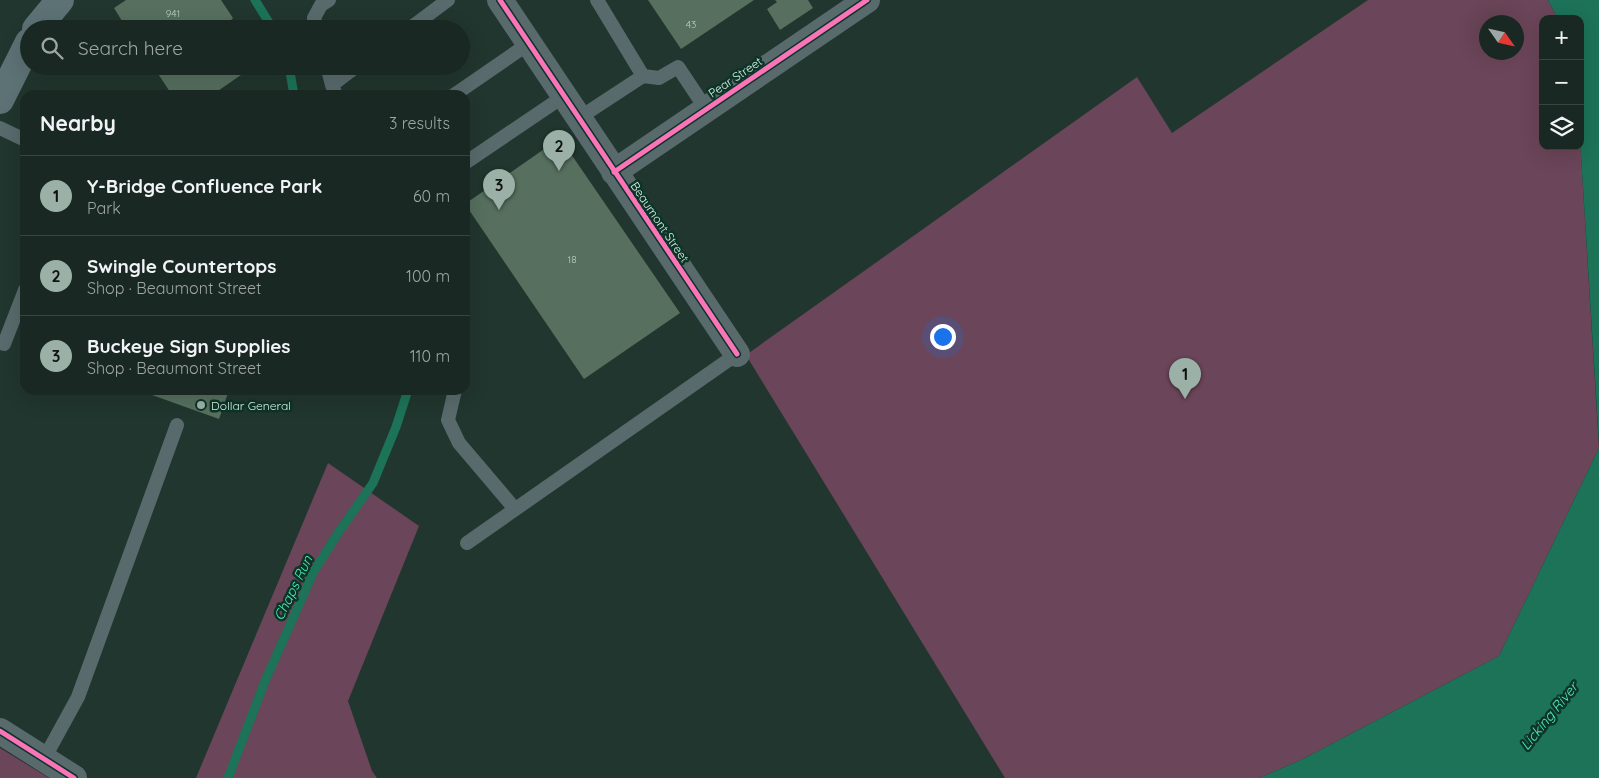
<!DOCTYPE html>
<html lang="en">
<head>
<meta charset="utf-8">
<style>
	body { margin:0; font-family:Quicksand,sans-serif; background:#26342f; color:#f1f3f6 }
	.controls { position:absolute; right:15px; top:15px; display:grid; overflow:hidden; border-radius:10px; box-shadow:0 5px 20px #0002 }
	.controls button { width:45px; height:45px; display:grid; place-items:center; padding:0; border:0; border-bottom:1px solid #374440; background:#192822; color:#f1f3f6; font:25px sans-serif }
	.compass { position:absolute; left:1479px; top:15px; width:45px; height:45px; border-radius:50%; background:#192822; box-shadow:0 5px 20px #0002; rotate:124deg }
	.you { position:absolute; left:942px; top:336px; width:18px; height:18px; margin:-12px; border:4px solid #fff; border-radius:50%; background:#1a73e8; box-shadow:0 0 0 8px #1a73e833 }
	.badge { display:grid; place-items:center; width:32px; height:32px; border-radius:50%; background:#9bb1a8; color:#111; font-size:16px; font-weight:700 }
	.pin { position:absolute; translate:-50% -41px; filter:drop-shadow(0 1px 2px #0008) }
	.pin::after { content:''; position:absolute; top:26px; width:18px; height:15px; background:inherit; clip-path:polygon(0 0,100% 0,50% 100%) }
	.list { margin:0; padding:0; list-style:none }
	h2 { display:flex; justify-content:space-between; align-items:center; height:65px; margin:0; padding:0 20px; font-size:21px }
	h2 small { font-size:16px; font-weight:400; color:#9fa6a5 }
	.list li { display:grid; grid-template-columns:32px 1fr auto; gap:15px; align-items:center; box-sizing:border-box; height:80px; padding:0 20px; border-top:1px solid #374440 }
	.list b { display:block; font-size:19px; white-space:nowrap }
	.list p { margin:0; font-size:16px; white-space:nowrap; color:#9fa6a5 }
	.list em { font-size:16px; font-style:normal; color:#9fa6a5 }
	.icon { flex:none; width:28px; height:28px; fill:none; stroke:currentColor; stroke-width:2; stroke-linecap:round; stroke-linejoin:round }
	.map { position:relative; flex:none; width:1599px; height:778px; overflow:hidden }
	.search { position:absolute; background:#192822; box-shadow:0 5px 20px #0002; left:20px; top:20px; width:450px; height:55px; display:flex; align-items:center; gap:12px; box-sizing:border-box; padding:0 18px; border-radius:28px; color:#9fa6a5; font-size:19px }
	.panel { position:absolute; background:#192822; box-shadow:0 5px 20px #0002; left:20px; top:90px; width:450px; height:305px; border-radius:15px }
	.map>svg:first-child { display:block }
	.green { fill:#6b4559; fill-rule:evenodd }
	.water { fill:#1c7358 }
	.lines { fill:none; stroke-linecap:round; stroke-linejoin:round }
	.stream { stroke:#1c7358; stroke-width:9 }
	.building { fill:#566f5e }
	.service { stroke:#596a6c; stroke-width:14 }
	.minor { stroke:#596a6c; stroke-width:26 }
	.primary { stroke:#5d7275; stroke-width:28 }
	.cycleway-casing { stroke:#0c3427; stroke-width:8 }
	.cycleway { stroke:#fb73b8; stroke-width:5 }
	.poi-dot { fill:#9bb1a8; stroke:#0c3427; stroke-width:2 }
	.labels { text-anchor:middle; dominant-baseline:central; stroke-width:5; stroke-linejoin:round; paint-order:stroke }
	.number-label { font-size:10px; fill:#bbd2c6 }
	.street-label { font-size:12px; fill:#ddf3e9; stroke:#0c3427 }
	.poi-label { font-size:12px; fill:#ddf3e9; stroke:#0c3427; text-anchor:start }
	.water-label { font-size:14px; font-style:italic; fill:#50eeba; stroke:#0c3427 }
</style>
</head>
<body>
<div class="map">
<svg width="1599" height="778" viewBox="0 0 1599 778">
	<rect width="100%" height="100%" fill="#21362e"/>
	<path class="green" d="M1368 0H1548L1558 19H1543V146H1580V139L1599 448 1499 656 1301 760 1259 778H1005L746 355 1137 77 1172 133ZM1486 22H1516V52H1486Z
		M328 463 419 526 348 701 372 771 377 778H196Z
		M0 748 49 778H0Z"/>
	<path class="water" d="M1548 0H1599V443L1580 139V19H1558Z
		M1599 448V778H1259L1301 760 1499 656Z"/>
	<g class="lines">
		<path class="stream" d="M255 0 273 29
			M289 66 294 95
			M228 778 265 681 314 571 338 533 373 483 396 427 408 390"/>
	</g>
	<path class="building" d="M126 0H221L233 18 231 20 237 29H127L114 8Z
		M648 0H754L681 49Z
		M775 0H808L813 8 780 30 767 9 777 2Z
		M153 66H254L212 95H172Z
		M560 138 680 313 584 379 465 204Z
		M138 390H229L219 419Z"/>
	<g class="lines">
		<path class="service" d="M597 0 643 76 659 78 678 67 706 109
			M317 29 314 18 321 5 329 0
			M409 29 448 0
			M327 66 332 85 336 95
			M332 85 357 66
			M454 95 528 44
			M579 118 643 76
			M0 128 25 140
			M465 163 564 96
			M4 344 25 290
			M455 390 448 420 459 443 515 509
			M467 543 737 354
			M44 759 78 697 177 425"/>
		<path class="minor" d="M500 0 737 354
			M614 172 867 0
			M0 731 74 778"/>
		<path class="primary" d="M36 29 60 0
			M0 100 29 42"/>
		<defs>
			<path id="cycleway" d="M500 0 737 354
				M614 172 867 0
				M0 731 74 778"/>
		</defs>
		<use href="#cycleway" class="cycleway-casing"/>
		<use href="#cycleway" class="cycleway"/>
	</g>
	<circle class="poi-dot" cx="201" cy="405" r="5"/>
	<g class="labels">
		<g class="number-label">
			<text x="173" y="13">941</text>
			<text x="691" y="24">43</text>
			<text x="572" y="259">18</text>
		</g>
		<g class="street-label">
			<text transform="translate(735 77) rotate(-34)">Pear Street</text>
			<text transform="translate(660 222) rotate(56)">Beaumont Street</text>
		</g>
		<g class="poi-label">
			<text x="211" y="405">Dollar General</text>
		</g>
		<g class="water-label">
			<text transform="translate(293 588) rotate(-64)">Chaps Run</text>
			<text transform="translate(1549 716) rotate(-51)">Licking River</text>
		</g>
	</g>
</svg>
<div class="controls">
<button>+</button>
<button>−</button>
<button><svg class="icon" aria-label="layers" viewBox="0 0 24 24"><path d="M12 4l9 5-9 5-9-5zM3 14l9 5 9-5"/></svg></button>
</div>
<svg class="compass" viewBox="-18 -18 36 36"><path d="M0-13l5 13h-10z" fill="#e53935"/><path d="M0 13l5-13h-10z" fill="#9fa6a5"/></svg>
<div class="you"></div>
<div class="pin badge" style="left:1185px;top:399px">1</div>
<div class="pin badge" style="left:559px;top:171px">2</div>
<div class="pin badge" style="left:499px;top:210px">3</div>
<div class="search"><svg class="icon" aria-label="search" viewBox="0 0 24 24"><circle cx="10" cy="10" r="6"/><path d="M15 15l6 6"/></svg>Search here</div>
<section class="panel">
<h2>Nearby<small>3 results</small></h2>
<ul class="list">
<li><span class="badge">1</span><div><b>Y-Bridge Confluence Park</b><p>Park</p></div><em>60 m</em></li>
<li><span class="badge">2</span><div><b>Swingle Countertops</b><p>Shop · Beaumont Street</p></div><em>100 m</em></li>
<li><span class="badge">3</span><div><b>Buckeye Sign Supplies</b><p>Shop · Beaumont Street</p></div><em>110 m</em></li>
</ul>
</section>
</div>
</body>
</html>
